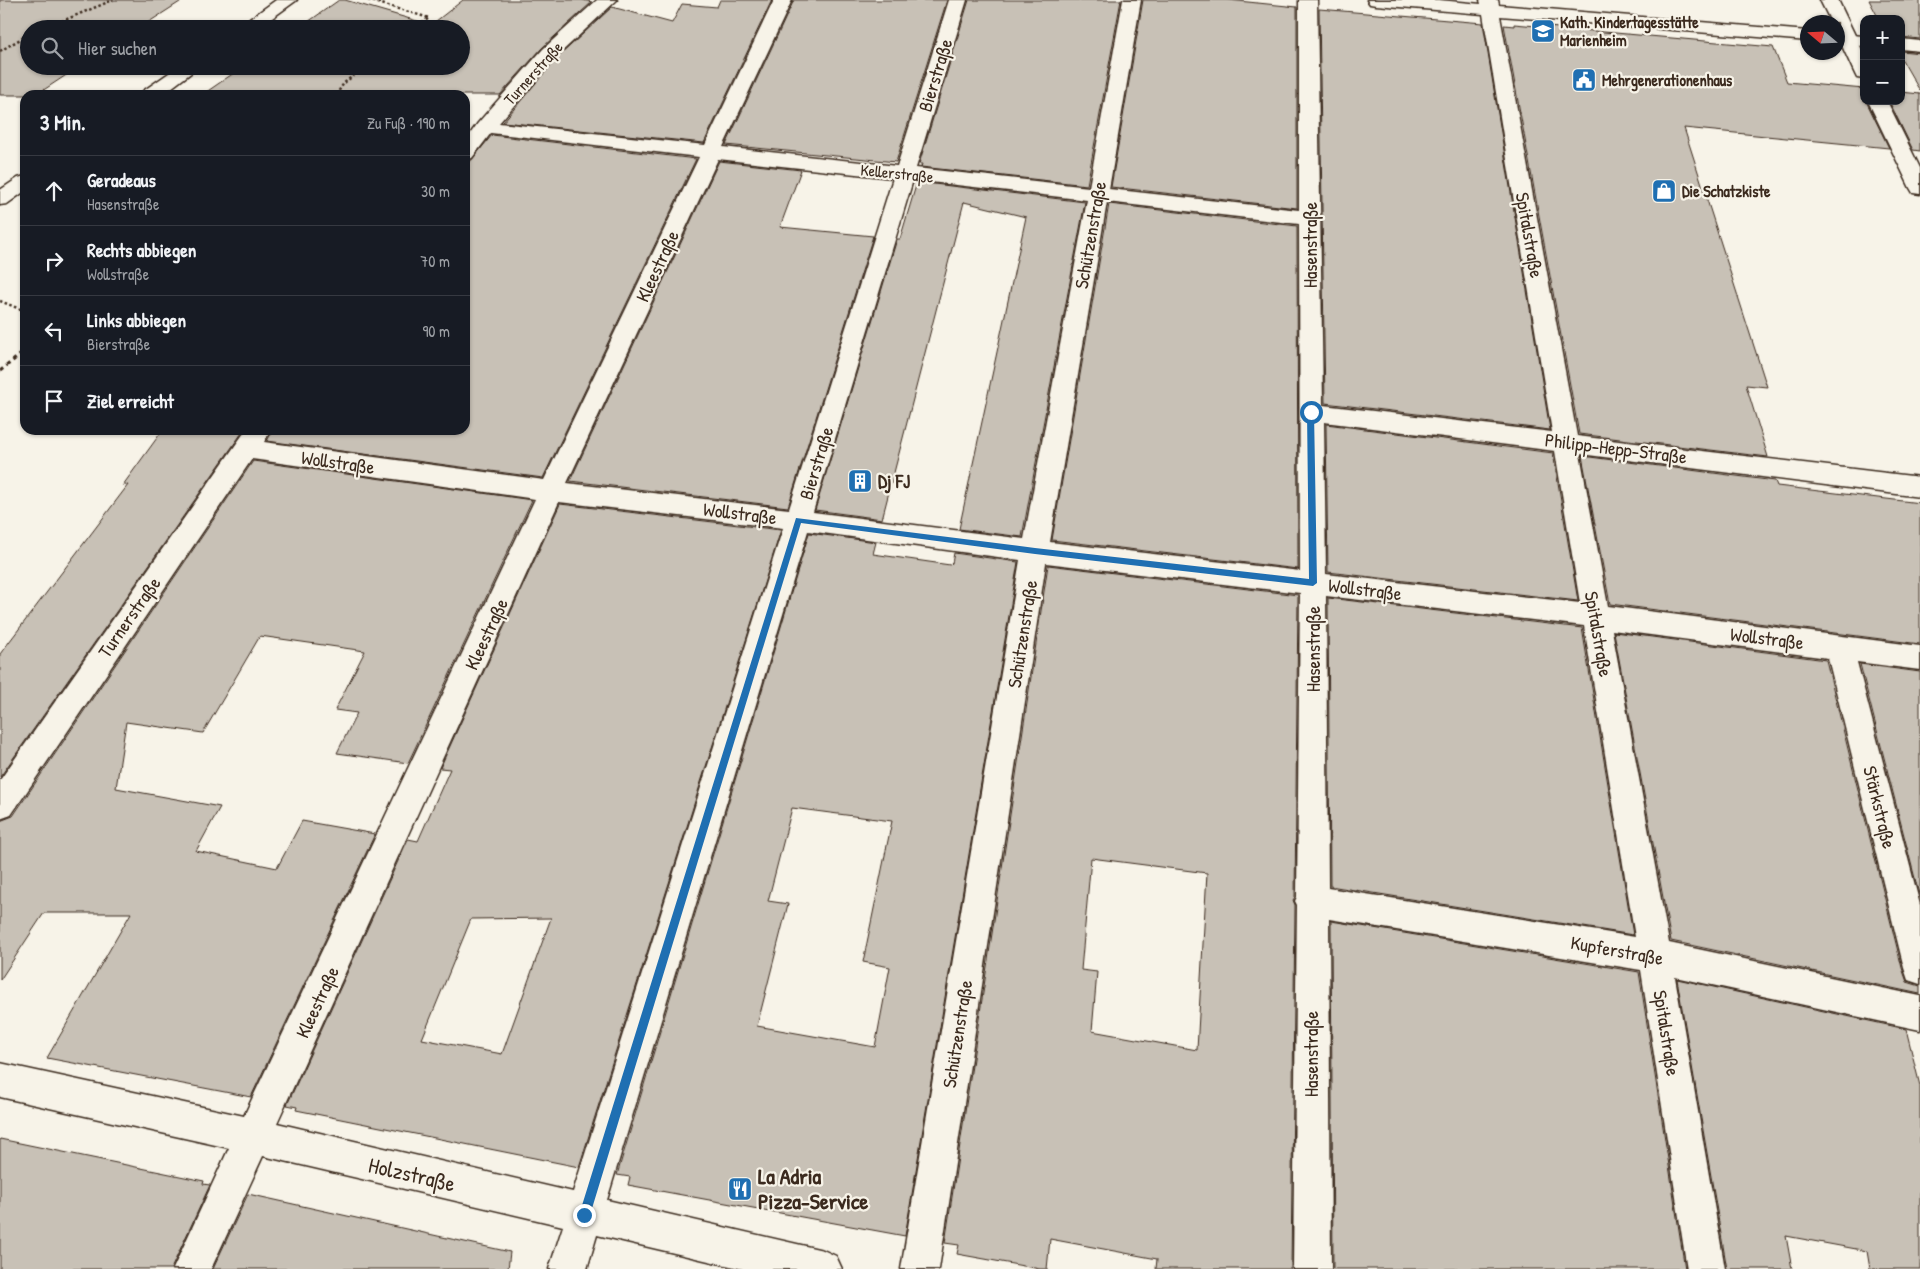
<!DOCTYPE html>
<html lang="de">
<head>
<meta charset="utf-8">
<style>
	body { margin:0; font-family:"Patrick Hand",sans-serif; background:#242831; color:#f1f3f6 }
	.controls { position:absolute; right:15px; top:15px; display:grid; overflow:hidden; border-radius:10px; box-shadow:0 1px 4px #0004 }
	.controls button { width:45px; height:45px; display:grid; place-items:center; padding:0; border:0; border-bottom:1px solid #363941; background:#171b24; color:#f1f3f6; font:25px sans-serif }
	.compass { position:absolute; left:1800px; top:15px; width:45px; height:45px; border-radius:50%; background:#171b24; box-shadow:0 1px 4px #0004; rotate:289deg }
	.stop { position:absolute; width:15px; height:15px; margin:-11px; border:4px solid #1f6fb2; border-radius:50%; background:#fff }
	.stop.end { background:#1f6fb2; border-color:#fff; box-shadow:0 1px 5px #0008 }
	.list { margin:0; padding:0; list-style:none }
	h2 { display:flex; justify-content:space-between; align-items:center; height:65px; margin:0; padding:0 20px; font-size:21px }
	h2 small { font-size:16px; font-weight:400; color:#9ea1a6 }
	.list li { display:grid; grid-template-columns:32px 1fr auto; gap:15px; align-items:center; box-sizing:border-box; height:70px; padding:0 20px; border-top:1px solid #363941 }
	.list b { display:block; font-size:19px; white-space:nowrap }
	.list p { margin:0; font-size:16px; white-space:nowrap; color:#9ea1a6 }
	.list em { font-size:16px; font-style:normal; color:#9ea1a6 }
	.icon { flex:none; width:28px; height:28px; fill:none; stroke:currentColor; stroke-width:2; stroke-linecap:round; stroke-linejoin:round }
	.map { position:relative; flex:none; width:1920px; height:1269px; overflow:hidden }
	.search { position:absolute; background:#171b24; box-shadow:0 1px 4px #0004; left:20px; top:20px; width:450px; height:55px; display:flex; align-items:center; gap:12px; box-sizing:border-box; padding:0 18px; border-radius:28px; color:#9ea1a6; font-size:19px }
	.panel { position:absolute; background:#171b24; box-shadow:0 1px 4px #0004; left:20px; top:90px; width:450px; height:345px; border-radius:15px }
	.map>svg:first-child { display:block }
	.building { fill:#c8c1b6; stroke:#3b2a1e; fill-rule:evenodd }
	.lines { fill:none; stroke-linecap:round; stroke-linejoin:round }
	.street-casing { stroke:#3b2a1e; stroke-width:3 }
	.secondary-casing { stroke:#3b2a1e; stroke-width:3 }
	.path-far1 { stroke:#3b2a1e; stroke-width:2.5; stroke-dasharray:2.5 2.5; stroke-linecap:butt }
	.path { stroke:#3b2a1e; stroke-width:3; stroke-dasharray:4 4; stroke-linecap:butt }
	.street { fill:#f7f3e8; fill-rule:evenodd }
	.secondary { fill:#f7f3e8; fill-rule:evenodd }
	.route { fill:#1f6fb2 }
	.labels { text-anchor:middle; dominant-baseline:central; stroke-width:4.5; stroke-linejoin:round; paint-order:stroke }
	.far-poi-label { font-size:16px; font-weight:bold; fill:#3b2a1e; stroke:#f7f3e8; text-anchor:start }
	.far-street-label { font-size:16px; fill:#3b2a1e; stroke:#f7f3e8 }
	.street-label { font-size:19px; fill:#3b2a1e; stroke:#f7f3e8 }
	.poi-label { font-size:19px; font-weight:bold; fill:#3b2a1e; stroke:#f7f3e8; text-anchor:start }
	.near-street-label { font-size:22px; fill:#3b2a1e; stroke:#f7f3e8 }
	.near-poi-label { font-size:22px; font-weight:bold; fill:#3b2a1e; stroke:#f7f3e8; text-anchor:start }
</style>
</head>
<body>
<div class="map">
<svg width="1920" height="1269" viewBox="0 0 1920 1269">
	<rect width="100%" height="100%" fill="#f7f3e8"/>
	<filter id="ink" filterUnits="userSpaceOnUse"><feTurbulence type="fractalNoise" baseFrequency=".02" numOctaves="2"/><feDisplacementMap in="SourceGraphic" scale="10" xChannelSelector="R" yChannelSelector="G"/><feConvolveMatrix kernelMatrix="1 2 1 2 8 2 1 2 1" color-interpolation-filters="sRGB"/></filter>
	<g filter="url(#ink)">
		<path class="building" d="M0 0H183L138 29H29V66H80L36 95H0Z
			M339 0H345L431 25 463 0H582L592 2 542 48 500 95H202L244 66H461V29H298Z
			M720 0H772L704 143 503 122 557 58 612 7 672 23 682 4 717 7Z
			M794 0H947L896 162 726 145Z
			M969 0H1121L1087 185 921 167 922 164H919Z
			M1143 0H1228L1297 7V208L1111 187Z
			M1869 0H1920V39L1901 37V19H1879Z
			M1319 9 1483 23 1550 430 1325 403Z
			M1514 24 1773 47 1787 82 1864 89V101H1866L1889 148 1684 128 1767 387 1746 385 1768 457 1579 434 1504 25 1514 26Z
			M1901 51 1920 53V91L1901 58Z
			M1901 92 1920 94V151L1913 150 1889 101H1901Z
			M492 135 696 159 543 478 267 441 273 430H465V168Z
			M719 161 801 170 780 227 873 236 788 507 570 481Z
			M917 182 1085 202 1022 537 959 529 1026 217 964 202 882 519 815 510 897 239H900Z
			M1109 204 1297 226 1298 569 1052 540Z
			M1326 424 1553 453 1578 601 1328 572Z
			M170 430H244L0 777V654L128 485H123L162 431 168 432Z
			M1582 456 1775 481 1777 486 1920 503V644L1610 604Z
			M253 461 532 500 408 763 337 753 357 713 335 710 365 651 260 636 203 733 126 722 116 788 220 807 196 851 277 868 302 821 375 834 251 1097 47 1058 131 913H44L0 980V821L13 816Z
			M560 504 781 530 579 1167 296 1110 297 1107 287 1105 408 839 418 841 450 769 440 768ZM551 918 502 1054 422 1039 471 919Z
			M809 533 876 542 873 554 950 565 952 563 954 553 1018 562 905 1236 628 1185 630 1177 617 1175ZM792 808 892 821 863 962 890 967 875 1047 757 1026 788 904 768 901Z
			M1048 565 1298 595 1295 897 1293 900 1295 905 1291 1269H1156L1157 1259 1050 1239 1047 1269H1040L957 1254 959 1245 945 1243ZM1091 858 1207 873 1197 1050 1092 1031 1097 972 1081 970Z
			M1328 598 1582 628 1633 935 1330 886Z
			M1614 632 1826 660 1902 968 1907 982 1920 986V994L1671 941Z
			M1860 664 1920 672V898Z
			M1331 921 1639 972 1685 1269H1333Z
			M1677 979 1906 1029 1920 1086V1269H1870L1867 1251 1786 1236 1792 1269H1727Z
			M0 1139 204 1181 203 1184 210 1185 171 1269H0Z
			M248 1194 510 1252 508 1269H213Z"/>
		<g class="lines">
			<defs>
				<path id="street" d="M276 0H297L257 29H236Z
					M597 0H617L556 57 499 123 705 145 774 0H792L723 147 897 166 949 0H967L916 168 1089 187 1123 0H1141L1109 189 1299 210V0H1317L1323 405 1552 432 1483 14 1376 5 1370 4 1367 0H1439L1481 4 1480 0H1498L1499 5 1808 31V41L1500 16 1577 436 1920 477V497L1580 454 1608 606 1920 646V670L1857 662 1920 905V984L1908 980 1904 968 1828 658 1612 630 1669 943 1920 996V1030L1675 977 1725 1269H1687L1641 970 1329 919 1331 1269H1293L1297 905 1295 901 1297 897 1300 593 1046 563 939 1269H901L1020 560 808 531 607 1200 823 1250 836 1256 842 1269H743L597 1235 587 1269H549L563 1226 263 1156 211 1269H173L229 1148 0 1097V1063L244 1116 535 499 252 459 11 815 0 819V780L246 430H271L264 442 544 480 699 157 491 133 472 158 465 160V141L478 123 543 49ZM718 159 893 178 789 509 567 483ZM913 180 1087 200 1024 539 813 512ZM1107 202 1299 224 1300 571 1050 542ZM1324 422 1555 451 1580 603 1326 574ZM559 502 783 528 573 1192 277 1123ZM1326 596 1584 626 1635 937 1328 888Z
					M1838 34 1864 36V46L1838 44Z
					M1901 39 1920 41V51L1901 49Z
					M179 66H200L162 95H141L143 91Z
					M25 176V191L7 204 0 205V190L18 178Z"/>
				<path id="secondary" d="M1820 0H1838L1864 54V79L1857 78 1855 74 1838 37V22H1831Z
					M1868 101H1887L1920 168V194L1913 193 1910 188Z"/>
			</defs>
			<use href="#street" class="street-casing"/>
			<use href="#secondary" class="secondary-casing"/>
			<path class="path-far1" d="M368 0 429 18 415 29
				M43 29 113 0
				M0 51 29 34
				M336 95 344 83 366 66
				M0 301 25 311"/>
			<path class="path" d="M0 371 25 351"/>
			<use href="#street" class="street"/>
			<use href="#secondary" class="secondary"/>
		</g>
	</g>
	<path class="route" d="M1311 409 1314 412 1317 583 1313 586 1035 554 801 523 590 1215 588 1219 584 1220 580 1219 579 1215 796 518 1035 548 1309 579 1307 412Z"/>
	<defs>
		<symbol id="school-square" viewBox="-11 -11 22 22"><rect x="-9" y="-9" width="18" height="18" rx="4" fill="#1f6fb2" stroke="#f7f3e8"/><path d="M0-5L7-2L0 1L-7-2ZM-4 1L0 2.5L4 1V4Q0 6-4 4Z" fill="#fff"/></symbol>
		<symbol id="civic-square" viewBox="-11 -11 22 22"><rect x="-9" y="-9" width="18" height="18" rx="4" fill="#1f6fb2" stroke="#f7f3e8"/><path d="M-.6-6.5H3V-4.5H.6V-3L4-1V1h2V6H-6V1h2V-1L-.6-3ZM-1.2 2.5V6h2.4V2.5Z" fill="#fff"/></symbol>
		<symbol id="shop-square" viewBox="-11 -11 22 22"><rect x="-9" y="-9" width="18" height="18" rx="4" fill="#1f6fb2" stroke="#f7f3e8"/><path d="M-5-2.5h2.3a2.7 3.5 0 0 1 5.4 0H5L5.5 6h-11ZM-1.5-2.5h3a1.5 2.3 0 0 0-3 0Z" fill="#fff"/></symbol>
		<symbol id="building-square" viewBox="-11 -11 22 22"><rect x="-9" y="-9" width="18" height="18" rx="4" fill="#1f6fb2" stroke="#f7f3e8"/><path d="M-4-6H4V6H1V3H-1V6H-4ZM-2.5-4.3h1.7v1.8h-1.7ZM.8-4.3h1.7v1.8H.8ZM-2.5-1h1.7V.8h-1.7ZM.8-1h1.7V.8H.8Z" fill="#fff"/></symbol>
		<symbol id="restaurant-square" viewBox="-11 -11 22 22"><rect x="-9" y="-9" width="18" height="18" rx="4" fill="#1f6fb2" stroke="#f7f3e8"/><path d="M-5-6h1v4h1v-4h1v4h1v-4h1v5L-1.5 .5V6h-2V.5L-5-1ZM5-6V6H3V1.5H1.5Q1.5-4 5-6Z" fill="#fff"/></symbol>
	</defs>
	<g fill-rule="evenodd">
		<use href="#school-square" x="1529" y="17" width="28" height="28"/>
		<use href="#civic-square" x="1570" y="66" width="28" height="28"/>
		<use href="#shop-square" x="1650" y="177" width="28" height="28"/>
		<use href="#building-square" x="846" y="467" width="28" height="28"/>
		<use href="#restaurant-square" x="726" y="1175" width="28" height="28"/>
	</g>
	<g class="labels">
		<g class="far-poi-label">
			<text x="1560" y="22">Kath. Kindertagesstätte<tspan x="1560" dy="18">Marienheim</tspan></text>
			<text x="1602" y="80">Mehrgenerationenhaus</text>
			<text x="1682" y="191">Die Schatzkiste</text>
		</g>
		<g class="far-street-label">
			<text transform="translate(533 73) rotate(-48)">Turnerstraße</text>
			<text transform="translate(897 173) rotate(6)">Kellerstraße</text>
		</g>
		<g class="street-label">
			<text transform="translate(935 75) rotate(-73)">Bierstraße</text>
			<text transform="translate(1090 235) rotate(-80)">Schützenstraße</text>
			<text transform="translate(1530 235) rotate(80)">Spitalstraße</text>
			<text transform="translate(1310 245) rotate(-90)">Hasenstraße</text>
			<text transform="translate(657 266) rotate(-65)">Kleestraße</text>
			<text transform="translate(1616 448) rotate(7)">Philipp-Hepp-Straße</text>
			<text transform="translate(338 462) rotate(8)">Wollstraße</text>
			<text transform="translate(816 463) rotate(-73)">Bierstraße</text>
			<text transform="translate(740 513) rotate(7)">Wollstraße</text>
			<text transform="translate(1365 589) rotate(7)">Wollstraße</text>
			<text transform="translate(129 617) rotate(-55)">Turnerstraße</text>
			<text transform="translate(486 634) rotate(-65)">Kleestraße</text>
			<text transform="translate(1022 634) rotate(-81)">Schützenstraße</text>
			<text transform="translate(1599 634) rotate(80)">Spitalstraße</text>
			<text transform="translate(1767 638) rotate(7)">Wollstraße</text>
			<text transform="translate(1313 649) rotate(-90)">Hasenstraße</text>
			<text transform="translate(1880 807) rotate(76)">Stärkstraße</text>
			<text transform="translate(1617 950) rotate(10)">Kupferstraße</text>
			<text transform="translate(317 1002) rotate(-65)">Kleestraße</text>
			<text transform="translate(1667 1033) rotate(81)">Spitalstraße</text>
			<text transform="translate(957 1034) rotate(-81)">Schützenstraße</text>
			<text transform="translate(1311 1054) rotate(-90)">Hasenstraße</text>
		</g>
		<g class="poi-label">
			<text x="878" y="481">Dj FJ</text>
		</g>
		<g class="near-street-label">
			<text transform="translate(412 1174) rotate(13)">Holzstraße</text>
		</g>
		<g class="near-poi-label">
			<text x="758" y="1176">La Adria<tspan x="758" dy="25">Pizza-Service</tspan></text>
		</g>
	</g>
</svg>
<div class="controls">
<button>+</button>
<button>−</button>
</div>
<svg class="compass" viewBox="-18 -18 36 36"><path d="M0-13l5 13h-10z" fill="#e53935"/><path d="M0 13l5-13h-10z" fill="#9ea1a6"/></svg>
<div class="stop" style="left:1311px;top:412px"></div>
<div class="stop end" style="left:584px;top:1215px"></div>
<div class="search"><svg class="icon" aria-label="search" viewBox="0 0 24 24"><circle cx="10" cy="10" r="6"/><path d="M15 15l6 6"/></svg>Hier suchen</div>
<section class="panel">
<h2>3 Min.<small>Zu Fuß · 190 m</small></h2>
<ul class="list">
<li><svg class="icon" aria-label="ahead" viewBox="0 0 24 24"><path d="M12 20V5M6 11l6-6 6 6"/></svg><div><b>Geradeaus</b><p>Hasenstraße</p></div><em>30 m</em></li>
<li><svg class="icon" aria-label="right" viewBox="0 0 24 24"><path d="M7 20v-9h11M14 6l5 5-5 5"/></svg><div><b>Rechts abbiegen</b><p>Wollstraße</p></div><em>70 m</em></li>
<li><svg class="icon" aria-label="left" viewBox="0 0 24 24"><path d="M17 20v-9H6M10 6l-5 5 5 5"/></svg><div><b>Links abbiegen</b><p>Bierstraße</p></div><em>90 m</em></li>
<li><svg class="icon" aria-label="arrive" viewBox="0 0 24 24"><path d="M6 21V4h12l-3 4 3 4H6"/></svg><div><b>Ziel erreicht</b></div></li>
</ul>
</section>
</div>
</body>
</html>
